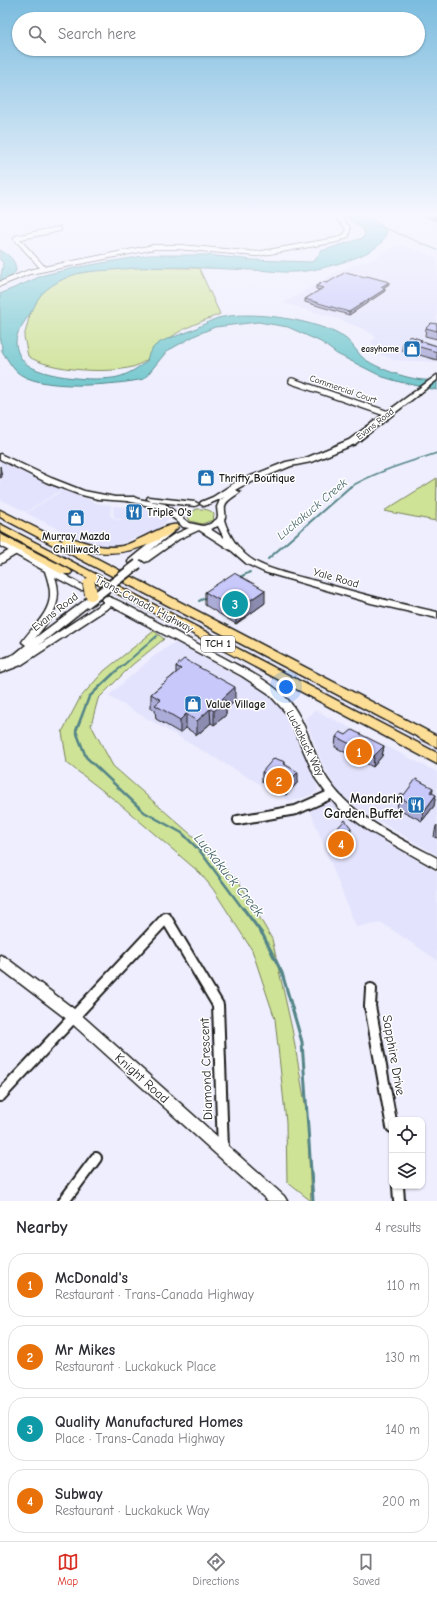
<!DOCTYPE html>
<html lang="en">
<head>
<meta charset="utf-8">
<style>
	body { margin:0; font-family:"Comic Neue",sans-serif; background:#f2f2f3; color:#2b2b33 }
	.controls { position:absolute; right:12px; bottom:12px; display:grid; overflow:hidden; border-radius:8px; box-shadow:0 1px 3px #0004 }
	.controls button { width:36px; height:36px; display:grid; place-items:center; padding:0; border:0; border-bottom:1px solid #e1e1e2; background:#fff; color:#2b2b33; font:20px sans-serif }
	.you { position:absolute; left:286px; top:687px; width:14px; height:14px; margin:-10px; border:3px solid #fff; border-radius:50%; background:#1a73e8; box-shadow:0 0 0 6px #1a73e833 }
	.badge { display:grid; place-items:center; width:26px; height:26px; border-radius:50%; background:#d93025; color:#fff; font-size:13px; font-weight:700 }
	.pin { position:absolute; translate:-50% -50%; border:2px solid #fff; box-shadow:0 1px 4px #0006 }
	.list { margin:0; padding:0; list-style:none }
	h2 { display:flex; justify-content:space-between; align-items:center; height:52px; margin:0; padding:0 16px; font-size:17px }
	h2 small { font-size:13px; font-weight:400; color:#7c7c81 }
	.list li { display:grid; grid-template-columns:26px 1fr auto; gap:12px; align-items:center; box-sizing:border-box; height:64px; margin:0 8px 8px; padding:0 8px; border:1px solid #e1e1e2; border-radius:16px }
	.list b { display:block; font-size:15px; white-space:nowrap }
	.list p { margin:0; font-size:13px; white-space:nowrap; color:#7c7c81 }
	.list em { font-size:13px; font-style:normal; color:#7c7c81 }
	.icon { flex:none; width:22px; height:22px; fill:none; stroke:currentColor; stroke-width:2; stroke-linecap:round; stroke-linejoin:round }
	.map { position:relative; flex:none; width:437px; height:1201px; overflow:hidden }
	.search { position:absolute; background:#fff; box-shadow:0 1px 3px #0004; left:12px; right:12px; top:12px; height:44px; display:flex; align-items:center; gap:10px; box-sizing:border-box; padding:0 14px; border-radius:22px; color:#7c7c81; font-size:15px }
	.sheet { height:340px; background:#fff }
	nav { display:flex; justify-content:space-around; align-items:center; box-sizing:border-box; height:56px; border-top:1px solid #e1e1e2; background:#fff; font-size:11px; color:#7c7c81 }
	nav a { display:grid; justify-items:center; gap:2px }
	nav .on { color:#d93025 }
	.map>svg:first-child { display:block }
	.built { fill:#e3e3fd }
	.green { fill:#cfe397; stroke:#76805a }
	.water { fill:#77c9cf; stroke:#538487 }
	.lines { fill:none; stroke-linecap:round; stroke-linejoin:round }
	.stream-far4 { stroke:#538487; stroke-width:1 }
	.stream-far3 { stroke:#538487; stroke-width:1.5 }
	.stream-far2 { stroke:#538487; stroke-width:2 }
	.stream-far1 { stroke:#538487; stroke-width:2.5 }
	.stream { stroke:#538487; stroke-width:3 }
	.street-far4-casing { stroke:#1c1c1c; stroke-width:6 }
	.street-far3-casing { stroke:#1c1c1c; stroke-width:8 }
	.street-far2-casing { stroke:#1c1c1c; stroke-width:10 }
	.street-far1-casing { stroke:#1c1c1c; stroke-width:12 }
	.street-casing { stroke:#1c1c1c; stroke-width:14 }
	.secondary-casing { stroke:#1c1c1c; stroke-width:3 }
	.highway-casing { stroke:#1c1c1c; stroke-width:3 }
	.street-far4 { stroke:#fff; stroke-width:4.5 }
	.street-far3 { stroke:#fff; stroke-width:5.5 }
	.street-far2 { stroke:#fff; stroke-width:7 }
	.street-far1 { stroke:#fff; stroke-width:8 }
	.street { stroke:#fff; stroke-width:10 }
	.secondary { fill:#fff; fill-rule:evenodd }
	.highway { fill:#fdde96; fill-rule:evenodd }
	.secondary-bridge-casing { stroke:#1c1c1c; stroke-width:12; stroke-linecap:butt }
	.highway-bridge-casing { stroke:#1c1c1c; stroke-width:14; stroke-linecap:butt }
	.secondary-bridge { stroke:#fff; stroke-width:8 }
	.highway-bridge { stroke:#fdde96; stroke-width:12 }
	.wall { fill:#acacd8; stroke:#1c1c1c }
	.shaded-wall { fill:#8c8cb0; stroke:#1c1c1c }
	.building { fill:#c8c8fb; stroke:#1c1c1c }
	.labels { text-anchor:middle; dominant-baseline:central; stroke-width:3; stroke-linejoin:round; paint-order:stroke }
	.far-poi-label { font-size:9px; font-weight:bold; fill:#1c1c1c; stroke:#fff; text-anchor:end }
	.far-street-label { font-size:9px; fill:#1c1c1c; stroke:#fff }
	.shield { fill:#fff; stroke:#606060; stroke-width:1 }
	.shield-label { font-size:10px; font-weight:bold; fill:#1c1c1c }
	.poi-label { font-size:11px; font-weight:bold; fill:#1c1c1c; stroke:#fff; text-anchor:start }
	.street-label { font-size:11px; fill:#1c1c1c; stroke:#fff }
	.water-label { font-size:12px; font-style:italic; fill:#406164; stroke:#fff }
	.near-poi-label { font-size:13px; font-weight:bold; fill:#1c1c1c; stroke:#fff; text-anchor:end }
	.near-street-label { font-size:13px; fill:#1c1c1c; stroke:#fff }
	.near-water-label { font-size:14px; font-style:italic; fill:#406164; stroke:#fff }
</style>
</head>
<body>
<div class="map">
<svg width="437" height="1201" viewBox="0 0 437 1201">
	<rect width="100%" height="100%" fill="#eeeefe"/>
	<filter id="ink" filterUnits="userSpaceOnUse"><feTurbulence type="fractalNoise" baseFrequency=".025" numOctaves="2"/><feDisplacementMap in="SourceGraphic" scale="8" xChannelSelector="R" yChannelSelector="G"/><feConvolveMatrix kernelMatrix="1 2 1 2 8 2 1 2 1" color-interpolation-filters="sRGB"/></filter>
	<g filter="url(#ink)">
		<path class="built" d="M397 245 422 251 437 258V362L394 360 378 353 371 342 376 337 365 330 338 319 284 303 335 273 353 265 371 260Z
			M0 461 61 490 26 512 0 499Z
			M63 490 96 503 111 505 110 516 120 521 121 520 114 517 113 506 149 507 163 512 169 517 165 523 154 531 114 546 89 545 118 523 88 544 26 513Z
			M175 642 263 690 283 710 305 754 317 785 318 791 306 797 289 801 108 696 154 656Z
			M315 710 437 772V855L366 814 339 794 322 763 305 719Z
			M330 800 385 841 437 872V960L382 923 356 927 309 808Z"/>
		<path class="green" d="M117 267 199 268 220 314C204 321 184 327 170 338 160 346 151 359 138 365 116 375 48 371 28 356L24 337 33 303 53 279 80 273Z
			M437 478 436 521 384 511Z
			M197 509C203 509 210 509 214 514L213 520 202 524 190 521 188 517V514Z
			M154 631 164 639 132 665 98 699 91 725 113 766 195 838 239 882 272 939 292 1029 307 1115 311 1201 287 1182 286 1122 275 1019 252 950 213 889 200 873 116 801 67 763 62 732 80 698 104 671Z"/>
		<path class="water" d="M344 216C350 216 358 215 363 216 372 218 383 225 387 232 385 236 383 240 381 243 367 258 317 271 296 272 281 273 266 270 251 270 205 268 157 265 112 270 99 271 84 271 73 275 62 279 47 287 40 296 36 301 35 307 31 312 21 328 9 338 21 358 32 378 97 382 118 377 129 374 138 368 147 361 150 341 169 339 185 333 197 329 206 322 218 318 251 310 310 319 340 335 350 340 354 348 361 356 373 368 421 385 437 379V390L400 382 383 377 337 354 321 342 288 327 258 322 215 327 196 335 167 351 144 379C116 385 37 392 16 371 12 367 5 356 2 351 1 347 3 345 0 342V294L44 275 79 267 149 255H207L253 260 311 262 315 260 321 251 363 238 365 233 362 228Z
			M0 250C9 255 16 260 16 271L11 277 0 283C0 275 3 270 3 262L0 260Z"/>
		<g class="lines">
			<path class="stream-far4" d="M383 227 437 250"/>
			<path class="stream-far3" d="M350 487C377 471 407 463 437 453"/>
			<path class="stream-far2" d="M268 559 351 486
				M240 577 250 572
				M199 601 207 597
				M112 675 157 636"/>
			<path class="stream-far1" d="M113 674 89 697 76 731 86 757 144 812 182 833 200 851 243 909"/>
			<path class="stream" d="M243 908 263 935 282 973 302 1042 313 1200"/>
			<defs>
				<path id="street-far4" d="M44 269 16 238 59 229
					M0 284 29 272 154 247H179L257 254 337 240 347 235 348 228 337 216"/>
				<path id="street-far3" d="M292 381 388 414"/>
				<path id="street-far2" d="M0 560 15 551"/>
				<path id="street-far1" d="M238 820 296 810 332 794"/>
				<path id="street" d="M371 989 370 1006 392 1127
					M0 1096 166 918 218 1005 223 1149
					M398 1186 399 1201
					M64 1201 96 1158"/>
				<path id="secondary" d="M437 375V380L355 444 311 462 291 466 242 486 235 490 240 492C236 496 226 500 225 506 224 512 227 515 224 520 229 536 240 553 254 561 272 571 293 575 312 580 354 592 395 603 437 612V618L371 603 264 572 247 564 232 551 199 530 179 539 148 561 145 562 141 559 135 564H129L128 562 129 560 167 529H170L174 531 150 551 173 535 189 528 183 527 176 520 159 508 127 501 98 499 78 494 46 482 0 459V454L51 478 84 491 115 497H134L138 499 165 504 189 523 203 526 210 524 217 519 218 516 217 507 220 500 225 497 204 506 200 504 201 502 213 497 236 482 286 462 306 458 349 440ZM218 526 224 538 210 529Z
					M148 497 195 502 199 504 195 506 151 501 147 499Z
					M0 540 52 567 87 588 86 590H80L55 577C64 603 51 618 35 638L84 601 87 600 92 603 39 645 104 602 99 598 103 595C120 600 141 613 157 622 180 634 203 647 226 659 248 671 272 682 289 701 306 722 311 748 323 772 346 814 396 836 437 858V869L368 830 339 808 327 794 316 779 288 715 268 693 242 676 111 606 21 665 0 673V660L15 654 26 645 22 642C32 627 51 613 50 593 50 585 47 578 45 571L0 546Z
					M0 955 5 957 78 1012 284 1196 287 1201H268L68 1020 0 968Z"/>
				<path id="highway" d="M0 510 62 541 63 538 67 537C87 542 100 550 122 546 136 543 168 522 177 525L178 527C175 532 166 536 160 539 131 554 102 558 71 545L437 736V747L0 517Z
					M0 524 437 753V764L0 531Z
					M0 534 70 570 72 572 70 574H62L0 541Z"/>
			</defs>
			<use href="#street-far4" class="street-far4-casing"/>
			<use href="#street-far3" class="street-far3-casing"/>
			<use href="#street-far2" class="street-far2-casing"/>
			<use href="#street-far1" class="street-far1-casing"/>
			<use href="#street" class="street-casing"/>
			<use href="#secondary" class="secondary-casing"/>
			<use href="#highway" class="highway-casing"/>
			<use href="#street-far4" class="street-far4"/>
			<use href="#street-far3" class="street-far3"/>
			<use href="#street-far2" class="street-far2"/>
			<use href="#street-far1" class="street-far1"/>
			<use href="#street" class="street"/>
			<use href="#secondary" class="secondary"/>
			<use href="#highway" class="highway"/>
			<defs>
				<path id="secondary-bridge" d="M87 603 138 564"/>
				<path id="highway-bridge" d="M89 584 91 594"/>
			</defs>
			<use href="#secondary-bridge" class="secondary-bridge-casing"/>
			<use href="#highway-bridge" class="highway-bridge-casing"/>
			<use href="#secondary-bridge" class="secondary-bridge"/>
			<use href="#highway-bridge" class="highway-bridge"/>
		</g>
		<path class="wall" d="M424 216H437V219L434 220Z
			M327 283 389 284 383 288 385 291 349 315 305 302V299L320 290 316 289V286Z
			M437 324V339L425 336 426 328Z
			M422 341 437 346V360L402 350 403 342Z
			M205 592 265 603 236 624 205 605Z
			M176 666 235 701 226 709V715L214 725 211 723 197 735 186 728 180 733 156 719 155 710 151 708V694L176 673Z
			M346 735 384 746 382 756 373 767 335 747 336 737Z
			M285 762V764L298 782 286 795 262 782V772Z
			M432 794 434 806 422 821 397 808 399 797 404 795Z
			M437 825V838L434 837 436 826Z
			M333 833 350 842 340 853 332 847Z"/>
		<path class="shaded-wall" d="M434 216H437V219L434 220Z
			M389 282V284L380 290 381 287Z
			M385 289V291L349 315V312Z
			M0 466 2 477 0 478Z
			M265 590V603L236 624V610Z
			M235 687V701L226 709V715L214 725V711L222 699Z
			M210 709 211 723 197 735V721Z
			M186 714V728L180 733V720Z
			M384 746 382 756 373 767 374 756Z
			M298 772V782L286 795V785Z
			M433 788 432 798 430 792Z
			M436 795 434 806 422 821 424 811Z
			M351 828 350 842 340 853 342 839Z"/>
		<path class="building" d="M346 272 365 277 367 276 389 282 381 287 385 289 349 312 305 299 323 288 316 286 323 282 327 283Z
			M431 323 437 324V331L426 328Z
			M410 336 422 340 420 341 437 346V352L403 342Z
			M234 573 265 590 236 610 205 592Z
			M184 659 235 687 222 699 226 701 214 711 210 709 197 721 186 714 180 720 155 705 161 700 151 694 181 669 176 666Z
			M352 730 384 746 374 756 336 737 340 732 346 735Z
			M274 758 285 762 284 764 298 772 286 785 262 772Z
			M416 779 433 788 430 792 436 795 424 811 399 797 402 793 404 795Z
			M345 820 351 828 342 839 333 833Z"/>
	</g>
	<linearGradient id="sky" x2="0" y2="1"><stop stop-color="#7bbcde"/><stop offset="0.56" stop-color="#f7f7ff"/><stop offset="1" stop-color="#f7f7ff" stop-opacity="0"/></linearGradient>
	<rect width="437" height="384" fill="url(#sky)"/>
	<defs>
		<symbol id="shop-square" viewBox="-11 -11 22 22"><rect x="-9" y="-9" width="18" height="18" rx="4" fill="#1f6fb2" stroke="#fff"/><path d="M-5-2.5h2.3a2.7 3.5 0 0 1 5.4 0H5L5.5 6h-11ZM-1.5-2.5h3a1.5 2.3 0 0 0-3 0Z" fill="#fff"/></symbol>
		<symbol id="restaurant-square" viewBox="-11 -11 22 22"><rect x="-9" y="-9" width="18" height="18" rx="4" fill="#1f6fb2" stroke="#fff"/><path d="M-5-6h1v4h1v-4h1v4h1v-4h1v5L-1.5 .5V6h-2V.5L-5-1ZM5-6V6H3V1.5H1.5Q1.5-4 5-6Z" fill="#fff"/></symbol>
	</defs>
	<g fill-rule="evenodd">
		<use href="#shop-square" x="402" y="339" width="20" height="20"/>
		<use href="#shop-square" x="196" y="468" width="20" height="20"/>
		<use href="#restaurant-square" x="124" y="502" width="20" height="20"/>
		<use href="#shop-square" x="66" y="508" width="20" height="20"/>
		<use href="#shop-square" x="183" y="694" width="20" height="20"/>
		<use href="#restaurant-square" x="406" y="795" width="20" height="20"/>
	</g>
	<g class="labels">
		<g class="far-poi-label">
			<text x="399" y="349">easyhome</text>
		</g>
		<g class="far-street-label">
			<text transform="translate(343 389) rotate(19)">Commercial Court</text>
			<text transform="translate(375 424) rotate(-38)">Evans Road</text>
		</g>
		<rect class="shield" x="201" y="636" width="34" height="16" rx="3"/>
		<g class="shield-label">
			<text x="218" y="644">TCH 1</text>
		</g>
		<g class="poi-label">
			<text x="219" y="478">Thrifty Boutique</text>
			<text x="147" y="512">Triple O's</text>
			<text x="76" y="536" text-anchor="middle">Murray Mazda<tspan x="76" dy="13">Chilliwack</tspan></text>
			<text x="206" y="704">Value Village</text>
		</g>
		<g class="street-label">
			<text transform="translate(336 578) rotate(16)">Yale Road</text>
			<text transform="translate(144 604) rotate(28)">Trans-Canada Highway</text>
			<text transform="translate(55 612) rotate(-38)">Evans Road</text>
			<text transform="translate(305 743) rotate(64)">Luckakuck Way</text>
		</g>
		<g class="water-label">
			<text transform="translate(312 509) rotate(-40)">Luckakuck Creek</text>
		</g>
		<g class="near-poi-label">
			<text x="403" y="798">Mandarin<tspan x="403" dy="15">Garden Buffet</tspan></text>
		</g>
		<g class="near-street-label">
			<text transform="translate(394 1055) rotate(80)">Sapphire Drive</text>
			<text transform="translate(206 1069) rotate(-92)">Diamond Crescent</text>
			<text transform="translate(142 1078) rotate(42)">Knight Road</text>
		</g>
		<g class="near-water-label">
			<text transform="translate(229 875) rotate(51)">Luckakuck Creek</text>
		</g>
	</g>
</svg>
<div class="controls">
<button><svg class="icon" aria-label="locate" viewBox="0 0 24 24"><circle cx="12" cy="12" r="6"/><path d="M12 2v4M12 18v4M2 12h4M18 12h4"/></svg></button>
<button><svg class="icon" aria-label="layers" viewBox="0 0 24 24"><path d="M12 4l9 5-9 5-9-5zM3 14l9 5 9-5"/></svg></button>
</div>
<div class="you"></div>
<div class="pin badge" style="left:359px;top:752px;background:#e8710a">1</div>
<div class="pin badge" style="left:279px;top:781px;background:#e8710a">2</div>
<div class="pin badge" style="left:235px;top:604px;background:#0f9aa8">3</div>
<div class="pin badge" style="left:341px;top:844px;background:#e8710a">4</div>
<div class="search"><svg class="icon" aria-label="search" viewBox="0 0 24 24"><circle cx="10" cy="10" r="6"/><path d="M15 15l6 6"/></svg>Search here</div>
</div>
<section class="sheet">
<h2>Nearby<small>4 results</small></h2>
<ul class="list">
<li><span class="badge" style="background:#e8710a">1</span><div><b>McDonald's</b><p>Restaurant · Trans-Canada Highway</p></div><em>110 m</em></li>
<li><span class="badge" style="background:#e8710a">2</span><div><b>Mr Mikes</b><p>Restaurant · Luckakuck Place</p></div><em>130 m</em></li>
<li><span class="badge" style="background:#0f9aa8">3</span><div><b>Quality Manufactured Homes</b><p>Place · Trans-Canada Highway</p></div><em>140 m</em></li>
<li><span class="badge" style="background:#e8710a">4</span><div><b>Subway</b><p>Restaurant · Luckakuck Way</p></div><em>200 m</em></li>
</ul>
</section>
<nav>
<a class="on"><svg class="icon" aria-label="map" viewBox="0 0 24 24"><path d="M3 6l6-2 6 2 6-2v14l-6 2-6-2-6 2zM9 4v14M15 6v14"/></svg>Map</a>
<a><svg class="icon" aria-label="directions" viewBox="0 0 24 24"><path d="M12 3l9 9-9 9-9-9zM9 14v-3h6M13 9l2 2-2 2"/></svg>Directions</a>
<a><svg class="icon" aria-label="saved" viewBox="0 0 24 24"><path d="M7 4h10v16l-5-4-5 4z"/></svg>Saved</a>
</nav>
</body>
</html>
